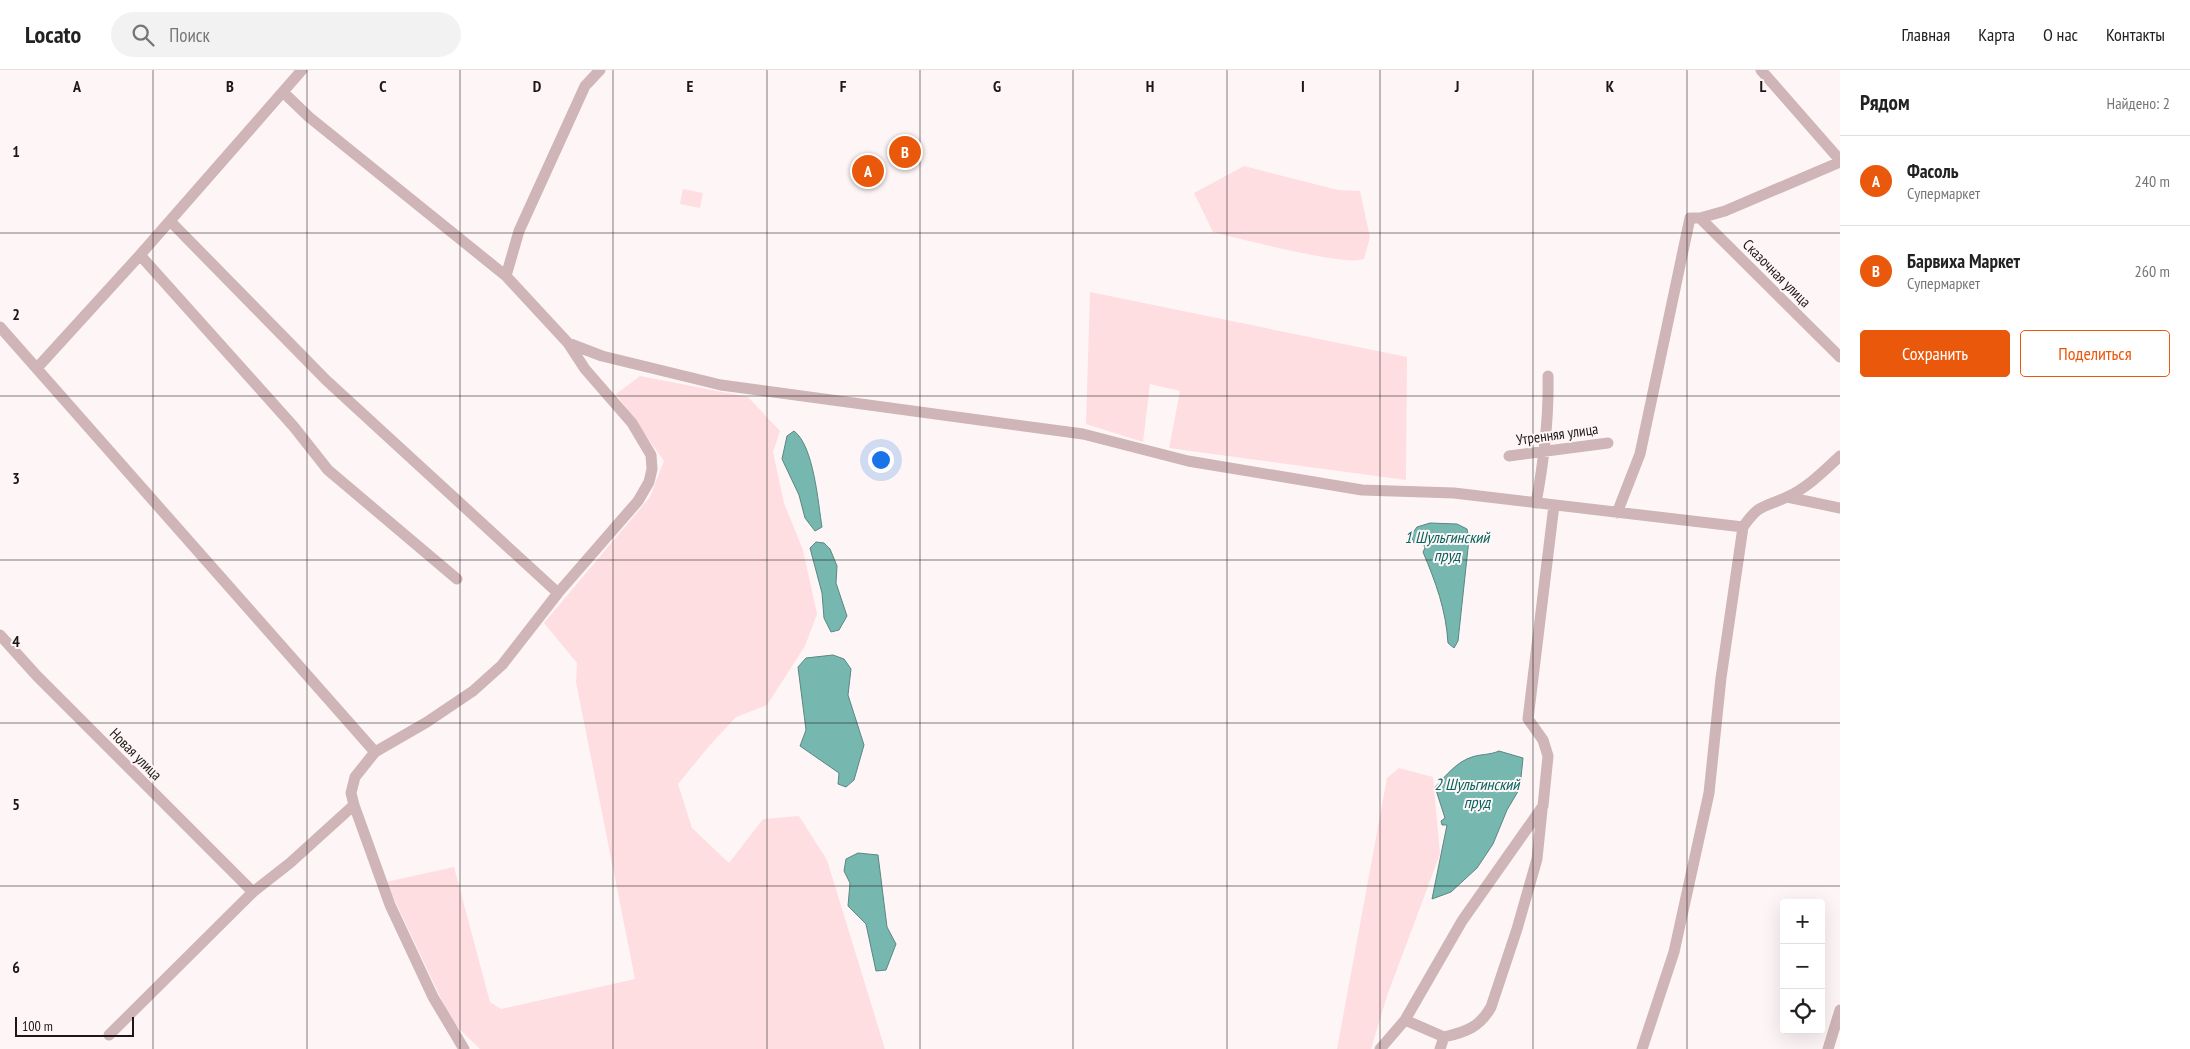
<!DOCTYPE html>
<html lang="ru">
<head>
<meta charset="utf-8">
<style>
	body { margin:0; font-family:"PT Sans Narrow",sans-serif; background:#f2f2f2; color:#222 }
	.controls { position:absolute; right:15px; bottom:15px; display:grid; overflow:hidden; border-radius:5px; box-shadow:0 5px 20px #0002 }
	.controls button { width:45px; height:45px; display:grid; place-items:center; padding:0; border:0; border-bottom:1px solid #e0e0e0; background:#fff; color:#222; font:25px sans-serif }
	.scale { position:absolute; left:15px; bottom:12px; width:119px; box-sizing:border-box; padding-left:5px; border:2px solid #1d1717; border-top:0; font-size:14px; line-height:18px; white-space:nowrap; color:#1d1717; -webkit-text-stroke:4px #fef6f6; paint-order:stroke }
	.you { position:absolute; left:880px; top:389px; width:18px; height:18px; margin:-12px; border:4px solid #fff; border-radius:50%; background:#1a73e8; box-shadow:0 0 0 8px #1a73e833 }
	.badge { display:grid; place-items:center; width:32px; height:32px; border-radius:50%; background:#ea580c; color:#fff; font-size:16px; font-weight:700 }
	.pin { position:absolute; translate:-50% -50%; border:2px solid #fff; box-shadow:0 1px 5px #0006 }
	.list { margin:0; padding:0; list-style:none }
	h2 { display:flex; justify-content:space-between; align-items:center; height:65px; margin:0; padding:0 20px; font-size:21px }
	h2 small { font-size:16px; font-weight:400; color:#767676 }
	.list li { display:grid; grid-template-columns:32px 1fr auto; gap:15px; align-items:center; box-sizing:border-box; height:90px; padding:0 20px; border-top:1px solid #e0e0e0 }
	.list b { display:block; font-size:19px; white-space:nowrap }
	.list p { margin:0; font-size:16px; white-space:nowrap; color:#767676 }
	.list em { font-size:16px; font-style:normal; color:#767676 }
	.actions { display:flex; gap:10px; padding:15px 20px }
	.actions a { flex:1; padding:11px 0; border:1px solid #ea580c; border-radius:5px; text-align:center; font-size:18px; color:#ea580c }
	.actions .main { background:#ea580c; color:#fff }
	.icon { flex:none; width:28px; height:28px; fill:none; stroke:currentColor; stroke-width:2; stroke-linecap:round; stroke-linejoin:round }
	.map { position:relative; flex:none; width:1840px; height:979px; overflow:hidden }
	header { display:flex; align-items:center; gap:30px; box-sizing:border-box; height:70px; padding:0 25px; background:#fff; border-bottom:1px solid #e0e0e0 }
	header strong { font-size:24px }
	nav { display:flex; gap:28px; margin-inline-start:auto; font-size:18px }
	.search { width:350px; height:45px; background:#f2f2f2; display:flex; align-items:center; gap:12px; box-sizing:border-box; padding:0 18px; border-radius:28px; color:#767676; font-size:19px }
	main { display:flex }
	aside { flex:1; background:#fff }
	.map>svg:first-child { display:block }
	.green { fill:#fedee0 }
	.water { fill:#76b7b0; stroke:#5b8782 }
	.lines { fill:none; stroke-linecap:round; stroke-linejoin:round }
	.minor { stroke:#cfb5b7; stroke-width:11 }
	.grid { fill:none; stroke:#1d1717; stroke-width:1; stroke-opacity:0.55 }
	.labels { text-anchor:middle; dominant-baseline:central; stroke-width:4; stroke-linejoin:round; paint-order:stroke }
	.street-label { font-size:15px; fill:#1d1717; stroke:#fef6f6 }
	.water-label { font-size:16px; font-style:italic; fill:#06645e; stroke:#fef6f6 }
	.grid-label { font-size:16px; text-anchor:middle; font-weight:bold; fill:#1d1717; stroke:#fef6f6; stroke-width:4; stroke-linejoin:round; paint-order:stroke }
</style>
</head>
<body>
<header>
<strong>Locato</strong>
<div class="search"><svg class="icon" aria-label="search" viewBox="0 0 24 24"><circle cx="10" cy="10" r="6"/><path d="M15 15l6 6"/></svg>Поиск</div>
<nav><a>Главная</a><a>Карта</a><a>О нас</a><a>Контакты</a></nav>
</header>
<main>
<div class="map">
<svg width="1840" height="979" viewBox="0 0 1840 979">
	<rect width="100%" height="100%" fill="#fef6f6"/>
	<path class="green" d="M1244 96 1338 120 1360 121 1370 167 1364 189C1346 197 1238 168 1213 162L1194 123Z
		M683 119 703 123 700 138 680 134Z
		M1090 222 1407 287 1406 410 1169 378 1180 321 1150 314 1143 372 1086 354Z
		M640 306 748 327 780 361 773 382 784 433 803 480 817 544 805 576 767 635 736 647 710 675 678 714 692 758 729 793 763 749 799 746 827 790 885 979H480L452 952 386 812 454 797 490 932 501 939 635 909 576 612 577 593 544 553 650 427 664 391 616 324Z
		M1399 698 1433 707 1440 784 1387 926 1371 979H1337L1387 708Z"/>
	<path class="water" d="M794 361C814 376 818 433 822 457L815 461 805 448 799 425 782 389 787 366Z
		M1430 453 1457 454 1467 459 1469 469 1458 571 1454 578 1448 573C1446 540 1436 513 1423 482L1425 478 1423 472 1414 473 1411 465 1417 457Z
		M816 472 824 473 830 479 837 496 836 513 847 546 839 560 831 562 824 548 822 523 810 478Z
		M833 585 844 589 851 599 848 625 864 675 854 710 846 717 838 714 839 703 800 676 806 660 798 597 806 588Z
		M1499 681 1523 688 1520 718 1507 740 1493 774 1477 798 1451 822 1432 829 1447 755H1442L1441 751 1445 748 1435 717C1446 706 1456 692 1472 687 1481 684 1490 685 1499 681Z
		M858 783 878 785 887 857 896 874 886 900 876 901 866 854 848 836 850 813 844 801 846 789Z"/>
	<g class="lines">
		<path class="minor" d="M1761 0 1840 90
			M283 22 309 47 506 206 568 273 585 299 632 353 651 385 652 399 649 412 638 431 558 523 502 595 473 621 427 652 375 682 355 707 351 723 354 735 390 835 433 927 464 979
			M1700 148 1725 141 1840 92
			M170 151 326 310 558 523
			M140 185 294 357 328 400 457 509
			M506 206 519 161 585 16 600 0
			M0 257 375 682
			M568 273 602 286 721 315 1083 364 1188 391 1362 420 1454 423 1743 457
			M37 298 140 185 302 0
			M1509 386 1608 373
			M1787 427 1840 438
			M1536 433C1544 390 1549 349 1548 306
			M1617 443 1640 384 1690 148H1700L1840 287
			M0 565 37 606 253 822
			M1405 950 1444 967
			M109 965 253 822 290 793 354 735
			M1380 979 1405 950 1462 851 1543 736 1548 686 1543 670 1528 649 1554 435
			M1440 979 1444 967C1466 962 1480 957 1491 937L1517 859 1537 789 1542 740
			M1642 979 1674 882 1709 723 1721 608 1743 457C1760 433 1763 438 1787 427 1807 418 1824 401 1840 386
			M1828 979 1840 940"/>
	</g>
	<path class="grid" d="M153 0V979M307 0V979M460 0V979M613 0V979M767 0V979M920 0V979M1073 0V979M1227 0V979M1380 0V979M1533 0V979M1687 0V979M0 163H1840M0 326H1840M0 490H1840M0 653H1840M0 816H1840"/>
	<g class="labels">
		<g class="street-label">
			<text transform="translate(1777 203) rotate(45)">Сказочная улица</text>
			<text transform="translate(1557 364) rotate(-8)">Утренняя улица</text>
			<text transform="translate(136 684) rotate(45)">Новая улица</text>
		</g>
		<g class="water-label">
			<text x="1447" y="467">1 Шульгинский<tspan x="1447" dy="18">пруд</tspan></text>
			<text x="1477" y="714">2 Шульгинский<tspan x="1477" dy="18">пруд</tspan></text>
		</g>
	</g>
	<g class="grid-label">
		<text x="77" y="22">A</text>
		<text x="230" y="22">B</text>
		<text x="383" y="22">C</text>
		<text x="537" y="22">D</text>
		<text x="690" y="22">E</text>
		<text x="843" y="22">F</text>
		<text x="997" y="22">G</text>
		<text x="1150" y="22">H</text>
		<text x="1303" y="22">I</text>
		<text x="1457" y="22">J</text>
		<text x="1610" y="22">K</text>
		<text x="1763" y="22">L</text>
		<text x="16" y="87">1</text>
		<text x="16" y="250">2</text>
		<text x="16" y="414">3</text>
		<text x="16" y="577">4</text>
		<text x="16" y="740">5</text>
		<text x="16" y="903">6</text>
	</g>
</svg>
<div class="controls">
<button>+</button>
<button>−</button>
<button><svg class="icon" aria-label="locate" viewBox="0 0 24 24"><circle cx="12" cy="12" r="6"/><path d="M12 2v4M12 18v4M2 12h4M18 12h4"/></svg></button>
</div>
<div class="scale">100 m</div>
<div class="you"></div>
<div class="pin badge" style="left:868px;top:101px">A</div>
<div class="pin badge" style="left:905px;top:82px">B</div>
</div>
<aside>
<h2>Рядом<small>Найдено: 2</small></h2>
<ul class="list">
<li><span class="badge">A</span><div><b>Фасоль</b><p>Супермаркет</p></div><em>240 m</em></li>
<li><span class="badge">B</span><div><b>Барвиха Маркет</b><p>Супермаркет</p></div><em>260 m</em></li>
</ul>
<div class="actions"><a class="main">Сохранить</a><a>Поделиться</a></div>
</aside>
</main>
</body>
</html>
